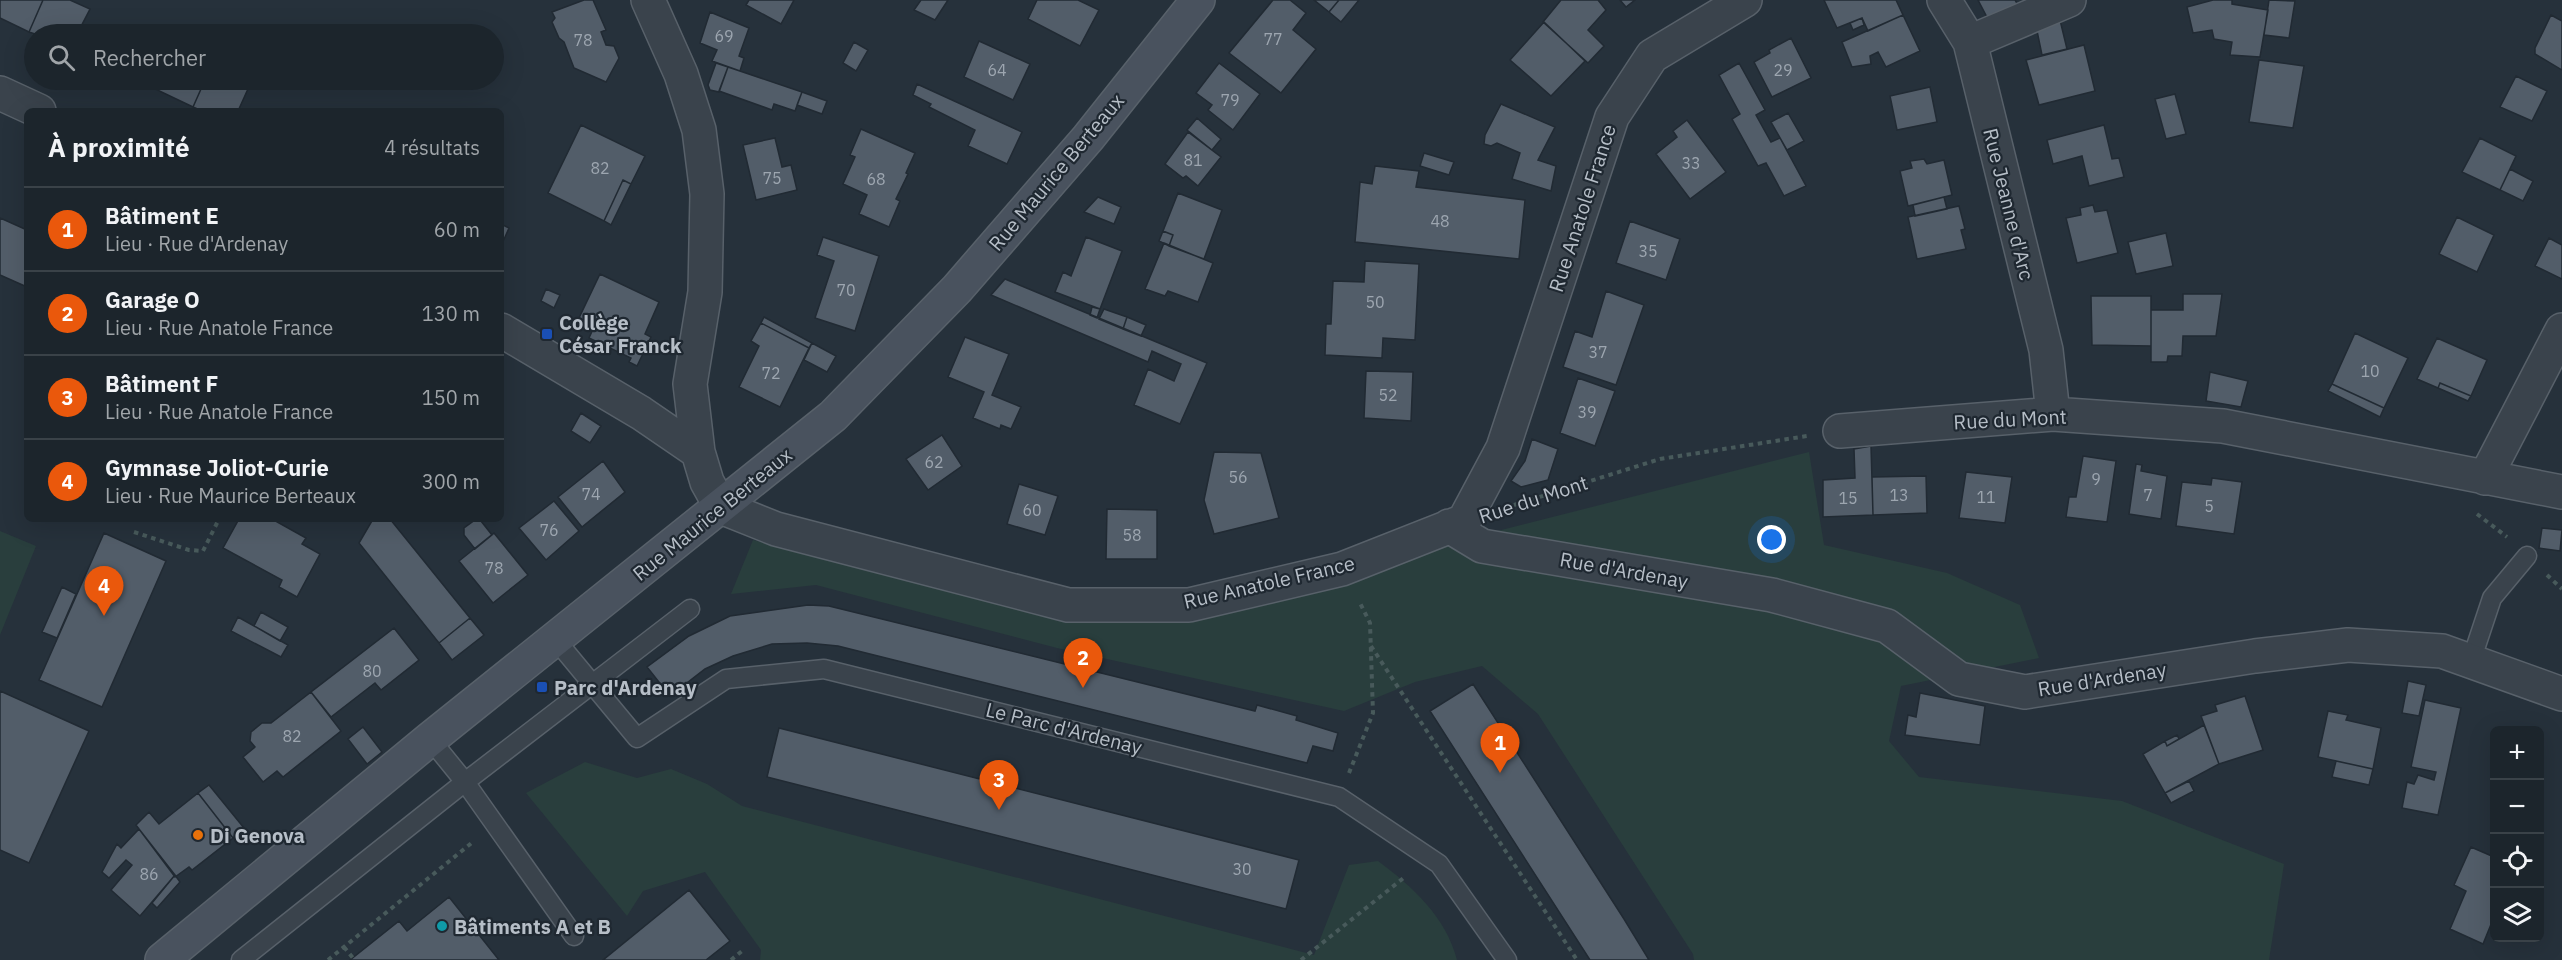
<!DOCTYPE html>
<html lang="fr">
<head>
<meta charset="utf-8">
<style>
	body { margin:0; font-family:"IBM Plex Sans",sans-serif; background:#252d34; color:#f1f3f6 }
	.controls { position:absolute; right:18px; bottom:18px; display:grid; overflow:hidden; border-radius:9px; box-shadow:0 6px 24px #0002 }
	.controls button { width:54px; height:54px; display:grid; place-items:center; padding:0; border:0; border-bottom:2px solid #3a4248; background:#1c252c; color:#f1f3f6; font:30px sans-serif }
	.you { position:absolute; left:1772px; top:540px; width:21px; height:21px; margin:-15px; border:4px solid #fff; border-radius:50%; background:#1a73e8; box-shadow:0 0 0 9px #1a73e833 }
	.badge { display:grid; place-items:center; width:39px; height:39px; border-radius:50%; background:#ea580c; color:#fff; font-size:20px; font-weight:700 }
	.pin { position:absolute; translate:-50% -50px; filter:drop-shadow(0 2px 3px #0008) }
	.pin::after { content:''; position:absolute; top:32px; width:21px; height:18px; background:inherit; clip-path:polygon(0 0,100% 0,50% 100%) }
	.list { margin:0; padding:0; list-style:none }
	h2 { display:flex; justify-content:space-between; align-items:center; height:78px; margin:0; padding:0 24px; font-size:26px }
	h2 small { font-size:20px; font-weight:400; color:#a0a5a9 }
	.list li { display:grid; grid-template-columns:39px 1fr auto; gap:18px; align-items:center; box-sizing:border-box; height:84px; padding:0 24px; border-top:2px solid #3a4248 }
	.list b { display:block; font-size:22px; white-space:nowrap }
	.list p { margin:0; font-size:20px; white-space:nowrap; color:#a0a5a9 }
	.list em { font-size:20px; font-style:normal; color:#a0a5a9 }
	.icon { flex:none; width:33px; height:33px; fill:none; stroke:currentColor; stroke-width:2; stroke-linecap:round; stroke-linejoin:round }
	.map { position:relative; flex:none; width:2562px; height:960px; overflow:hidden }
	.search { position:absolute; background:#1c252c; box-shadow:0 6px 24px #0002; left:24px; top:24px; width:480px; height:66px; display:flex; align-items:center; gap:15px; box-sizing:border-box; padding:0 21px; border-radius:33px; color:#a0a5a9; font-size:22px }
	.panel { position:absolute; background:#1c252c; box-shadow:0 6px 24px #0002; left:24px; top:108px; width:480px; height:414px; border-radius:9px }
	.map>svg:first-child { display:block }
	.green { fill:#293e3d }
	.building { fill:#525d69; stroke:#212a33; stroke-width:1.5 }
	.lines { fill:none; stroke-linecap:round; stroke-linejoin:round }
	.service-casing { stroke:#58616a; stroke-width:21 }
	.minor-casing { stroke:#58616a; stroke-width:36 }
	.secondary-casing { stroke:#58616a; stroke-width:36 }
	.path { stroke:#485a5b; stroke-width:4; stroke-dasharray:4.5 4.5; stroke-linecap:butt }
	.service { stroke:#3a434c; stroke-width:18 }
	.minor { stroke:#3a434c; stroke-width:33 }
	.secondary { stroke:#49525e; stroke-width:33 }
	.transit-dot { fill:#1a4fb4; stroke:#1f2831; stroke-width:2 }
	.food-dot { fill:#e8710a; stroke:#1f2831; stroke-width:2 }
	.culture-dot { fill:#0f9aa8; stroke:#1f2831; stroke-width:2 }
	.labels { text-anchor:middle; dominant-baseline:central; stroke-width:4.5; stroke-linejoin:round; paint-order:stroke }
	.number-label { font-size:16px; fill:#9da6b0 }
	.street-label { font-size:20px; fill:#b6bec7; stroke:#1f2831 }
	.poi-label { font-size:20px; font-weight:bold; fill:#b6bec7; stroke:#1f2831; text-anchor:start }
</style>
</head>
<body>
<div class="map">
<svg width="2562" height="960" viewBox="0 0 2562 960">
	<rect width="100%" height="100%" fill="#26313b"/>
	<path class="green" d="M1809 452 1824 545 1947 573 2020 605 2039 658 1901 686 1889 741 1919 777 2122 801 2284 864 2269 960H1694L1693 954 1538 714 1482 666 1415 682 1344 711 1057 648 816 585 731 594 753 540 1099 623H1184L1446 544Z
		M0 531 36 546 0 635Z
		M585 762 637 778 671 769 707 784 742 806 1314 955 1349 865 1378 861C1413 887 1446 917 1457 960H760L761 950 705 872 643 891 627 916 526 793Z"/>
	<path class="building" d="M0 0H43L29 32 0 18Z
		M43 0H70L90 9 77 34H35L29 32Z
		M584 0H593L606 30 601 32 606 45 614 46 619 58 606 82 574 68 564 42 559 38 552 22 555 18 552 12Z
		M749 0H794L781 24 746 5Z
		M948 0 935 20 914 10 921 0Z
		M1037 0H1078L1099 10 1080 46 1028 19Z
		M1273 0H1290L1306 13 1293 30 1316 49 1281 93 1229 53Z
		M1314 0H1339L1329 12Z
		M1339 0H1359L1341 22 1329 12Z
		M1598 0 1606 10 1588 30 1604 46 1588 63 1543 22 1561 0Z
		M1620 0H1635L1626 7Z
		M1824 0H1896L1903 15 1868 31 1862 18 1837 28Z
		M1978 0H2015L2019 7 1989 21Z
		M2232 0V4L2268 10 2260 57 2230 55 2232 42 2214 39 2212 30 2193 33 2187 7 2213 0Z
		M2269 0 2295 1 2289 38 2264 35Z
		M710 12 749 28 739 56 744 58 740 71 712 61 717 50 700 43Z
		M1903 15 1920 51 1886 67 1878 52 1870 56 1871 64 1852 67 1842 42Z
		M2551 15 2562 21V70L2535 54V48Z
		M1862 18 1864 25 1853 30 1850 23Z
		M2060 20 2067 49 2042 55 2036 26Z
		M1544 22 1585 61 1551 96 1510 60Z
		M1791 38 1811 78 1772 97 1754 62 1770 53 1769 50Z
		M979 41 1030 64 1013 100 964 77Z
		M854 42 868 50 856 71 843 63Z
		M2084 45 2095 91 2039 105 2026 60Z
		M2259 60 2304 66 2293 128 2249 122Z
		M716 63 728 67 719 92 710 90 708 85Z
		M1219 63 1260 94 1233 130 1208 110 1212 105 1196 93Z
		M1739 63 1765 110 1756 115 1771 142 1780 138 1806 186 1784 196 1766 163 1758 166 1732 119 1740 114 1719 75Z
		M728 67 802 92 795 111 774 104 772 110 719 91Z
		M2516 76 2547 91 2532 121 2500 107Z
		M155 80H205L193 107 151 87Z
		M205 80H252L238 111H202L193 107Z
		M917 84 1022 132 1007 164 968 146 975 130 929 107 931 104 913 95Z
		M1930 87 1937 122 1897 130 1890 96Z
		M802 92 827 101 822 114 797 105Z
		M2175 94 2186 134 2166 139 2155 99Z
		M1501 104 1555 127 1538 160 1556 166 1551 191 1512 179 1520 153 1497 143 1491 146 1484 144 1485 135Z
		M1788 113 1804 141 1787 150 1771 122Z
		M1197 118 1221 139 1212 150 1187 130Z
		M1687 120 1726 172 1690 199 1656 154 1677 137 1673 131Z
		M581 125 645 156 631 184 623 180 604 221 548 193Z
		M2104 125 2112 159 2119 158 2124 177 2089 186 2082 156 2053 164 2047 140Z
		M861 129 915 153 906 173 908 174 896 199 900 201 889 227 859 214 867 195 843 184 855 157 850 155Z
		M1188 132 1221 157 1198 186 1186 176 1183 178 1165 164Z
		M775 138 782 167 791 165 797 190 756 200 743 145Z
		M2480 138 2516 156 2500 190 2462 172Z
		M1424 153 1454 162 1449 175 1420 166Z
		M1924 159 1927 164 1944 160 1952 195 1908 206 1900 171 1912 168 1910 161Z
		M1375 166 1419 171 1416 187 1525 200 1519 259 1355 242 1360 182 1372 184Z
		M2510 169 2533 181 2523 201 2500 190Z
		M623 180 631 184 611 225 604 221Z
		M1178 193 1222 210 1204 259 1169 246 1173 235 1163 231Z
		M1098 197 1121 207 1114 224 1084 212Z
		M1944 197 1947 209 1915 216 1913 205Z
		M2093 205 2095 212 2107 210 2118 253 2077 263 2066 218 2081 215 2080 208Z
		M1959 206 1965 229 1961 230 1966 249 1917 259 1908 217Z
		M2457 217 2494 235 2477 272 2439 254Z
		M0 218 27 230V287L0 275Z
		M1630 221 1680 239 1666 280 1616 263Z
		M501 224 509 228 501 246Z
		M1163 231 1173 235 1169 246 1159 241Z
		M2166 233 2173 266 2136 274 2128 242Z
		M823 237 879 256 855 331 815 318 834 261 817 255Z
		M1086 237 1122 251 1100 309 1055 292 1063 272 1071 276Z
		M2549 238 2562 245V279L2535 266Z
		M1164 243 1213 263 1198 302 1168 291 1165 296 1145 289Z
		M1365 261 1419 264 1415 340 1383 338 1382 358 1325 355 1326 324H1331L1333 281 1364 282Z
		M600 274 659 302 645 334 651 337 637 366 629 362 631 358 589 338 594 327 579 318Z
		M1005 279 1207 363 1180 424 1134 405 1148 369 1174 381 1181 364 1152 351 1148 362 991 295Z
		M546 289 560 295 554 308 541 301Z
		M1606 291 1644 305 1616 385 1563 367 1575 331 1592 337Z
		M2183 294H2222L2216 336H2183L2182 356H2168L2167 362H2151V310H2183Z
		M2091 296H2151V346L2092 345Z
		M1092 307 1100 309 1097 318 1090 315Z
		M1104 309 1127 317 1123 329 1099 319Z
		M764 317 812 343 809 348 761 323Z
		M1127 317 1146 325 1141 336 1123 329Z
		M761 323 809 348 780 407 739 387 759 346 751 341Z
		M2355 333 2408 358 2384 408 2332 384Z
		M965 337 1009 354 992 395 1021 407 1011 429 1001 425 1000 429 973 418 984 392 948 377Z
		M2437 338 2487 360 2471 396 2440 383 2438 388 2417 379Z
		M812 343 836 356 827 372 804 360Z
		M1366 371 1413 372 1411 421 1364 418Z
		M2210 372 2248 381 2241 407 2206 401Z
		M1578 378 1615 391 1595 446 1560 433Z
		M2440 383 2471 396 2468 401 2438 388Z
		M2332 384 2384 408 2380 417 2328 391Z
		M581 413 601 426 590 443 571 431Z
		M942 435 962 466 928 490 906 459Z
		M1532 439 1558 449 1548 480 1521 487 1511 481 1525 461Z
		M1871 446 1873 515 1823 517V480L1855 478 1854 449Z
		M1214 452 1261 453 1279 518 1214 534 1204 500Z
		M2083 456 2116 461 2107 522 2066 517 2069 497H2076Z
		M603 461 625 492 582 527 558 497Z
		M2136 464 2142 465 2141 471 2167 476 2161 519 2129 514Z
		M1966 472 2012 477 2005 523 1959 518Z
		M1926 476 1927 513 1873 515 1872 477Z
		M2212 478 2242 482 2234 534 2176 526 2182 482 2211 485Z
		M1019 484 1058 496 1045 535 1007 524Z
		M554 501 579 531 546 560 519 528Z
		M1107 509 1157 510V559H1106Z
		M239 519H272L306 538 302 544 320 554 297 597 279 587 282 580 223 548Z
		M373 519H390L470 618 439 643 359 543Z
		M475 520 481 521 492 535 475 549 464 535V528Z
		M2542 528 2562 530 2560 551 2539 548Z
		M104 533 166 561 102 707 39 680Z
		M494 533 528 575 493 603 459 561Z
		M62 587 76 594 57 638 42 632Z
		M808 605 829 606 1255 711 1257 705 1297 716 1296 720 1338 733 1333 751 1313 746 1307 763 838 646 807 643 772 644 733 656 705 669 670 696 647 667 689 636 730 616Z
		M261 612 288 627 280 641 254 626Z
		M238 617 288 645 281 657 231 631Z
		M470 618 484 635 452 660 439 643Z
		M394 628 419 660 381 690 375 683 331 717 311 692Z
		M2408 681 2426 685 2419 716 2402 713Z
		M1473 684 1624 919 1649 960H1590L1430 711Z
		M0 691 89 731 29 863 0 850Z
		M311 692 341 731 283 777 277 771 263 782 243 757 255 747 250 741 251 732 262 723H271Z
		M1920 693 1985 706 1980 745 1905 735 1908 715 1916 717Z
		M2245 696 2263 750 2219 764 2201 716 2217 711 2215 705Z
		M2425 700 2461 708 2438 815 2402 808 2407 782 2414 784 2418 775 2434 780 2436 772 2411 767Z
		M2328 711 2348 715 2346 720 2381 728 2373 769 2318 757Z
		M2204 725 2219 764 2165 793 2143 754 2165 741 2167 746Z
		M363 727 382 752 367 764 348 739Z
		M779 728 1299 860 1286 909 767 777Z
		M2177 735 2179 739 2167 746 2165 741Z
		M2336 761 2373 769 2369 785 2332 777Z
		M2189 781 2194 791 2171 803 2165 793Z
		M209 785 244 828 233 838 198 793Z
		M198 793 233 838 192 870 189 867 175 877 136 825 149 812 159 824Z
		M139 829 175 875 140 916 111 890 132 865 126 860 109 878 102 872 117 844 121 848Z
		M2471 847 2494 857V917L2483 944 2450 929 2466 891 2454 885Z
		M175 875 180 882 157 908 152 903Z
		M689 890 730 941 706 960H603Z
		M449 897 499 960H350L399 921 407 931Z"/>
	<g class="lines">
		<defs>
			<path id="service" d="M555 639 637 738 726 679 824 669 1339 797 1439 864 1507 960
				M2471 661 2492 598 2527 556
				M430 739 465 782 574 936
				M241 960 465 782 690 609"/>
			<path id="minor" d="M648 0 681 74 699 130 707 194 705 292 690 384 698 452 707 482 721 507 776 529 1068 605H1189L1342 569 1464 521 1503 448 1612 117 1652 56 1745 0
				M1944 0 1970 42 2046 350 2053 414
				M1970 42 2069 0
				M0 93 39 111
				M501 330 641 413 698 452
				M1840 431 2053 414 2223 426 2562 492
				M2485 478 2562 330
				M1449 526 1482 546 1772 595 1887 626 1959 679 2025 692 2255 656 2348 645 2442 651 2562 694"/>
			<path id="secondary" d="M162 960 430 739 833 416 957 289 1088 138 1198 0"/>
		</defs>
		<use href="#service" class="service-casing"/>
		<use href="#minor" class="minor-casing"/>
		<use href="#secondary" class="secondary-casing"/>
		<path class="path" d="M1514 505 1660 459 1807 436
			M2477 514 2507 537
			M134 532 189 550 203 551 219 519
			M2547 575 2562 589
			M1371 646 1577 960
			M1349 773 1373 713 1370 623 1359 601
			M344 947 353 958
			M328 960 474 841
			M731 960 742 951
			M1301 960 1406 876"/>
		<use href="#service" class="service"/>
		<use href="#minor" class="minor"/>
		<use href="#secondary" class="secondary"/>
	</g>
	<g class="transit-dot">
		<rect x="541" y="328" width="12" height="12" rx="3"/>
		<rect x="536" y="681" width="12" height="12" rx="3"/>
	</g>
	<circle class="food-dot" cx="198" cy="835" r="6"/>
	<circle class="culture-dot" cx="442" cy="926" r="6"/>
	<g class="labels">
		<g class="number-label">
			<text x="724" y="36">69</text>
			<text x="1273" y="39">77</text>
			<text x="583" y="40">78</text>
			<text x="997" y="70">64</text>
			<text x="1783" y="70">29</text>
			<text x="1230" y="100">79</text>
			<text x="1193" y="160">81</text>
			<text x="1691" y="163">33</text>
			<text x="600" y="168">82</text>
			<text x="772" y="178">75</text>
			<text x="876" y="179">68</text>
			<text x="1440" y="221">48</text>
			<text x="1648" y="251">35</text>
			<text x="846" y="290">70</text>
			<text x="1375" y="302">50</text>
			<text x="1598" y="352">37</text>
			<text x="2370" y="371">10</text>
			<text x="771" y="373">72</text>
			<text x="1388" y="395">52</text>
			<text x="1587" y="412">39</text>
			<text x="934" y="462">62</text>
			<text x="1238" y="477">56</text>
			<text x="2096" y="479">9</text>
			<text x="591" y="494">74</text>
			<text x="1899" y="495">13</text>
			<text x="2148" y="495">7</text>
			<text x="1986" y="497">11</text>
			<text x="1848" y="498">15</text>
			<text x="2209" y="506">5</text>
			<text x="1032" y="510">60</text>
			<text x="549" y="530">76</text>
			<text x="1132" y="535">58</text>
			<text x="494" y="568">78</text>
			<text x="372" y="671">80</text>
			<text x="292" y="736">82</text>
			<text x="1242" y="869">30</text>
			<text x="149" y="874">86</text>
		</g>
		<g class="street-label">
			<text transform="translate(1056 172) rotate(-50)">Rue Maurice Berteaux</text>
			<text transform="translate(2009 204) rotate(76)">Rue Jeanne d'Arc</text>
			<text transform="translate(1582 208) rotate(-72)">Rue Anatole France</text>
			<text transform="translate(2010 419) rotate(-3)">Rue du Mont</text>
			<text transform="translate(1533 499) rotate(-18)">Rue du Mont</text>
			<text transform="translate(712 514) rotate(-39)">Rue Maurice Berteaux</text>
			<text transform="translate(1624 570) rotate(10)">Rue d'Ardenay</text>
			<text transform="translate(1269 582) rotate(-13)">Rue Anatole France</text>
			<text transform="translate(2102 679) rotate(-9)">Rue d'Ardenay</text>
			<text transform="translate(1064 728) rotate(14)">Le Parc d'Ardenay</text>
		</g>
		<g class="poi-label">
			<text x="559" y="322">Collège<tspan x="559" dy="23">César Franck</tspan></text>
			<text x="554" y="687">Parc d'Ardenay</text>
			<text x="210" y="835">Di Genova</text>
			<text x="454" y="926">Bâtiments A et B</text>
		</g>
	</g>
</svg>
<div class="controls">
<button>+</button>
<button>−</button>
<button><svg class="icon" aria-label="locate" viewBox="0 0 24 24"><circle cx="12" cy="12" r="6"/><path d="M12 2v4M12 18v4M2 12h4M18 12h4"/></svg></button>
<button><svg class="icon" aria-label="layers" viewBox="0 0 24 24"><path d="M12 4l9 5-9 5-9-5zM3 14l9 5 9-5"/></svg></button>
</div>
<div class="you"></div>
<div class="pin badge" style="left:1500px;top:773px">1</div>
<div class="pin badge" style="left:1083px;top:688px">2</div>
<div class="pin badge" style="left:999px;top:810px">3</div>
<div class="pin badge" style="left:104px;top:616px">4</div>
<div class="search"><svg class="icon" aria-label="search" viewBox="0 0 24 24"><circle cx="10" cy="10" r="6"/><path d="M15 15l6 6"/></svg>Rechercher</div>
<section class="panel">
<h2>À proximité<small>4 résultats</small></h2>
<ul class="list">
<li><span class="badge">1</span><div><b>Bâtiment E</b><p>Lieu · Rue d'Ardenay</p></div><em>60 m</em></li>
<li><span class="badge">2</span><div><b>Garage O</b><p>Lieu · Rue Anatole France</p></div><em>130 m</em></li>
<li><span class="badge">3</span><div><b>Bâtiment F</b><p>Lieu · Rue Anatole France</p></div><em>150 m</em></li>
<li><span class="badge">4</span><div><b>Gymnase Joliot-Curie</b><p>Lieu · Rue Maurice Berteaux</p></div><em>300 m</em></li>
</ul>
</section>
</div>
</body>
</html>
